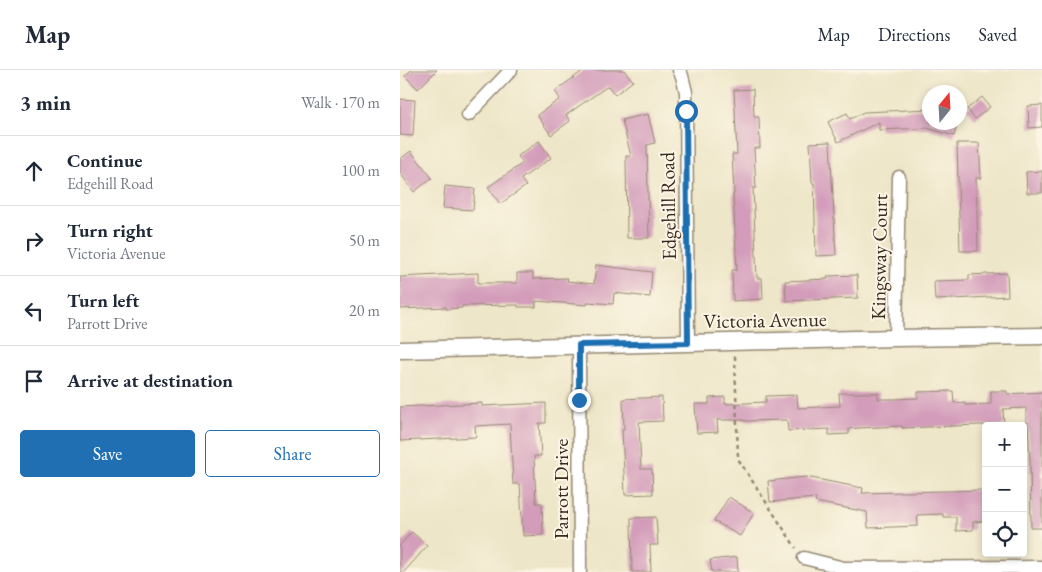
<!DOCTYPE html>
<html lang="en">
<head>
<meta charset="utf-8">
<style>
	body { margin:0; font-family:"EB Garamond",serif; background:#f2f2f3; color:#1f2937 }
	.controls { position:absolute; right:15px; bottom:15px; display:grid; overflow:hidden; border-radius:5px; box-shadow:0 2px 8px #0003 }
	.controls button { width:45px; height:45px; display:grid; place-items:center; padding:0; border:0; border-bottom:1px solid #e0e1e3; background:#fff; color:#1f2937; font:25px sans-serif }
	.compass { position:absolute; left:522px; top:15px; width:45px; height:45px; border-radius:50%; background:#fff; box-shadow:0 2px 8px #0003; rotate:18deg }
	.stop { position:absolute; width:15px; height:15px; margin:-11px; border:4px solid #1f6fb2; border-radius:50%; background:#fff }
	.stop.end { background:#1f6fb2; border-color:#fff; box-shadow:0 1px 5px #0008 }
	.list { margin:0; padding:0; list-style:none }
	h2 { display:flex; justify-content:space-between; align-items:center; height:65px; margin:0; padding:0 20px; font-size:21px }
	h2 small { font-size:16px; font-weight:400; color:#747a83 }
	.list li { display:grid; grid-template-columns:32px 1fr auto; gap:15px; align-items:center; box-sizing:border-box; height:70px; padding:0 20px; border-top:1px solid #e0e1e3 }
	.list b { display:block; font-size:19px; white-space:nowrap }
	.list p { margin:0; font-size:16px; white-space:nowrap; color:#747a83 }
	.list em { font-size:16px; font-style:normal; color:#747a83 }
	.actions { display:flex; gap:10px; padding:15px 20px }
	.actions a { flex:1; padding:11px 0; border:1px solid #1f6fb2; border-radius:5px; text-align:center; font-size:18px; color:#1f6fb2 }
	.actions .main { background:#1f6fb2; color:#fff }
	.icon { flex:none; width:28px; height:28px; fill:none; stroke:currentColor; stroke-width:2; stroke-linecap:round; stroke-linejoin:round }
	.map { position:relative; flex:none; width:642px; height:502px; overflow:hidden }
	header { display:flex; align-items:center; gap:30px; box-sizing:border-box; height:70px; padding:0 25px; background:#fff; border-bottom:1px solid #e0e1e3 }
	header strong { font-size:24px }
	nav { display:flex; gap:28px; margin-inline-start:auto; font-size:18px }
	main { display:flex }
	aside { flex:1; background:#fff }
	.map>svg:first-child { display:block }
	.building { fill:#d39cba }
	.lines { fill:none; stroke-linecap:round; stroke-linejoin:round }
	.minor-casing { stroke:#948873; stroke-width:15 }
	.tertiary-casing { stroke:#948873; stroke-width:19 }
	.path { stroke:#948873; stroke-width:2.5; stroke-dasharray:4 4; stroke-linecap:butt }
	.minor { stroke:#fff; stroke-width:12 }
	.tertiary { stroke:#fff; stroke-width:16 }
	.route { stroke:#1f6fb2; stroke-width:6 }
	.labels { text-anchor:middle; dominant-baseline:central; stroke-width:4; stroke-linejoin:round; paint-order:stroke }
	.street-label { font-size:20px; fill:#3b2a1e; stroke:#fcf5e5 }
</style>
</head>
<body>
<header>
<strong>Map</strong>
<nav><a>Map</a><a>Directions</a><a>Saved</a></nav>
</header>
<main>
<aside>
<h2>3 min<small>Walk · 170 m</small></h2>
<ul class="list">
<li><svg class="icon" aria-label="ahead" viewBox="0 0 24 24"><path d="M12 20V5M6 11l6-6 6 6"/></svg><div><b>Continue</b><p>Edgehill Road</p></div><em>100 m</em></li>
<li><svg class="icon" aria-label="right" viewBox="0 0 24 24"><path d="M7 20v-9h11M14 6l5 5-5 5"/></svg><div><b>Turn right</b><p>Victoria Avenue</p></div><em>50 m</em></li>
<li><svg class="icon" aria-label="left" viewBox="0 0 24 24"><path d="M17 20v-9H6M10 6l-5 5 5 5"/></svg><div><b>Turn left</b><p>Parrott Drive</p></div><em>20 m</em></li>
<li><svg class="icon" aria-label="arrive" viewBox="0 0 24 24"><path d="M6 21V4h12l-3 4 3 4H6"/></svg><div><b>Arrive at destination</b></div></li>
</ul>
<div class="actions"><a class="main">Save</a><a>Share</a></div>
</aside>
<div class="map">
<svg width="642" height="502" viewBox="0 0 642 502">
	<rect width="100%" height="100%" fill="#fcf5e5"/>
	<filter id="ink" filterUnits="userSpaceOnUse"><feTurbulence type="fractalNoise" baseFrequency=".02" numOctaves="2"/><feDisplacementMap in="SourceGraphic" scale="10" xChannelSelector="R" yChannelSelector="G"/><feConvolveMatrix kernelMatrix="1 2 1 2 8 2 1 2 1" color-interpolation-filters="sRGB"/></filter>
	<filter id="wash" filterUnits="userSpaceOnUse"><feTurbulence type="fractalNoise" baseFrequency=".0096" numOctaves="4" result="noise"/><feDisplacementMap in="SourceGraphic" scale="20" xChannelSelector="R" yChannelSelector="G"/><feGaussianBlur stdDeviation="1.12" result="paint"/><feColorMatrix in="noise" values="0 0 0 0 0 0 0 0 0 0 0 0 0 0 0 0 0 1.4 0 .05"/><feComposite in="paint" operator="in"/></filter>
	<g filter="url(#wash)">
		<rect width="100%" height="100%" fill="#eee6c8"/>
		<g id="blocks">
			<path class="building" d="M11 0H37L18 19 5 6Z
				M184 0H224L233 11 215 25 208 16 166 45 170 51 151 65 137 45 160 29 155 21Z
				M353 19 354 47H359L360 78H354L356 118H353L357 208H362L363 229 333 231 332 200H337L333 124H334L332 84H337L334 20Z
				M582 27 590 37 575 49 567 39Z
				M0 29 15 30 13 66 0 65Z
				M642 35V57L629 58 628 36Z
				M530 39V52H558L554 66 527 58 479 60V52L438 72 428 52 447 43 450 49 464 42Z
				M248 44 255 73 247 75 249 168H227L226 86H231L222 50Z
				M139 71 151 88 121 109 126 116 100 134 88 117 123 93 118 86Z
				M430 72 436 185 416 186 414 113H412L410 73Z
				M557 73H579L581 108H576L578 181H560Z
				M11 81 32 108 14 122 0 103V89Z
				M642 101V123H627L626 102Z
				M45 116 75 119 73 140 43 138Z
				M196 195 252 202 250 227 214 223 213 234 188 232 187 235 136 231V237H118V235L62 236V238L46 239V237L0 239V207L78 203V213H117V203H133V209L168 208 167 211 194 214Z
				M607 203 608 226 535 230 534 211 569 210V205Z
				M457 205 458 228 386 231 385 211 428 209 427 206Z
				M553 321 554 333 565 332V335L591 334V321H607V324L642 322V458H631L630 393 628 352 626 353V338L603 339 604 356 578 355 502 358V356L459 358 449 359V364L429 365V359L388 361 387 350 344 351V350H317L318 362 297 363 295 334H309V328L325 327V334L366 332V326L397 325 398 338 440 336 439 323H478V329H494L518 328V322Z
				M262 327 263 351 239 352 241 399H252L253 424 225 425 222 359H224L223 329Z
				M82 333V336L146 333V353H139L141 386H134L136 433H142L143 465 123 466 120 414H113L110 354 75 356 76 367 0 371V337Z
				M406 407 463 418 462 423 586 420V451L573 452V460L556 461V447H543V444L517 445 518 456 468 458 467 442 415 432 416 428 370 432 368 411Z
				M329 427 354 443 340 466 314 451Z
				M256 447 258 475H250L251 502H232L231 448Z
				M12 462 27 476 4 502H0V475Z
				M337 487 338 502H312L310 490Z"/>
		</g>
	</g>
	<g filter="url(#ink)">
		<use href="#blocks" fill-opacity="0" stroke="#948873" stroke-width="1"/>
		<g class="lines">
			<defs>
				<path id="minor" d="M279 0 282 6 286 22 288 273
					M68 45 111 0
					M496 268 499 107
					M179 275 180 502
					M404 488 444 498 642 497"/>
				<path id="tertiary" d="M0 280 496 268 642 266"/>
			</defs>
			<use href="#minor" class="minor-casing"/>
			<use href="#tertiary" class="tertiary-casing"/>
			<path class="path" d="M335 286 338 389 396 478"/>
			<use href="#minor" class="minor"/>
			<use href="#tertiary" class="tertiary"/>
		</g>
	</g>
	<g class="lines" filter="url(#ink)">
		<path class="route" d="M179 330V275L288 273 286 41"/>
	</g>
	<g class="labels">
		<g class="street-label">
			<text transform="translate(268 136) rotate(-91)">Edgehill Road</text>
			<text transform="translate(479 187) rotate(-89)">Kingsway Court</text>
			<text transform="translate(365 250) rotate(-1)">Victoria Avenue</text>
			<text transform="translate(161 419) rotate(-90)">Parrott Drive</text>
		</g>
	</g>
</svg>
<div class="controls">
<button>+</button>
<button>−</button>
<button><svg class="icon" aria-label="locate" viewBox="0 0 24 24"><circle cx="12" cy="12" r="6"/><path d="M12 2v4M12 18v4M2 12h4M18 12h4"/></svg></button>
</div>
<svg class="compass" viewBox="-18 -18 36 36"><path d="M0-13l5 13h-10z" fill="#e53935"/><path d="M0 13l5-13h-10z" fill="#747a83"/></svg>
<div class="stop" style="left:286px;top:41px"></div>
<div class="stop end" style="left:179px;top:330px"></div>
</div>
</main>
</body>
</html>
